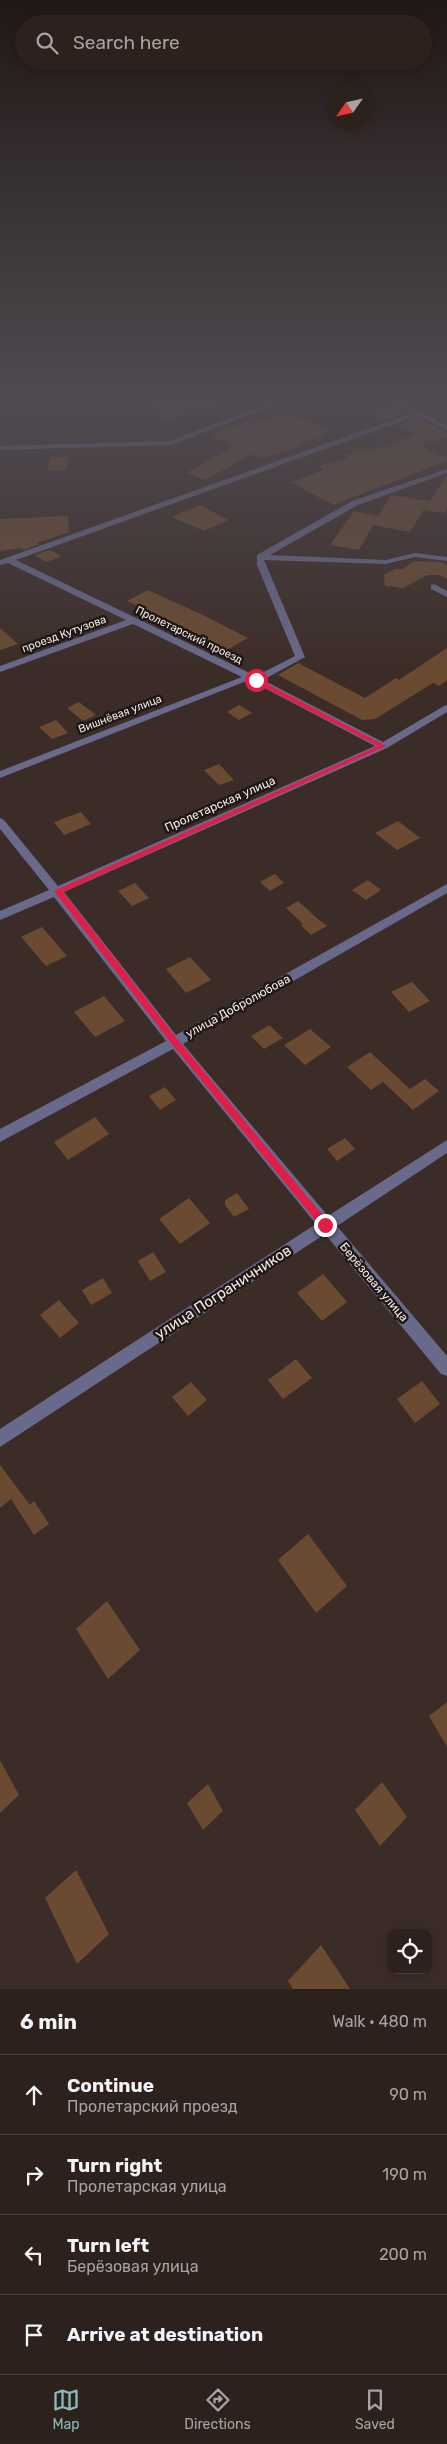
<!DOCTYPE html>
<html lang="en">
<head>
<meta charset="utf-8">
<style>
	body { margin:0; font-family:Rubik,sans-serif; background:#392e2a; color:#f1f3f6 }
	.controls { position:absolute; right:15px; bottom:15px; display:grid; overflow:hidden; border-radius:10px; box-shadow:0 2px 12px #0003 }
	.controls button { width:45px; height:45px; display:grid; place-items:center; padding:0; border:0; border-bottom:1px solid #483e3b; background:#2d211d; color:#f1f3f6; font:25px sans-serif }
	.compass { position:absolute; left:327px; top:85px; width:45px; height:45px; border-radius:50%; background:#2d211d; box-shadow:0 2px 12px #0003; rotate:236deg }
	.stop { position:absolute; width:15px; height:15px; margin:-11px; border:4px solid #e11d48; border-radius:50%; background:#fff }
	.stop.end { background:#e11d48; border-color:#fff; box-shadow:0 1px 5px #0008 }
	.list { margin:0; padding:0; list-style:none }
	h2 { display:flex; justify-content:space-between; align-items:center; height:65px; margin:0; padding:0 20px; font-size:21px }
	h2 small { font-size:16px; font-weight:400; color:#a7a3a4 }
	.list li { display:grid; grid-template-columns:32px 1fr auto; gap:15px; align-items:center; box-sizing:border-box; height:80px; padding:0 20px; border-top:1px solid #483e3b }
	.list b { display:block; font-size:19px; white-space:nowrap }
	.list p { margin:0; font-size:16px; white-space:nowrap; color:#a7a3a4 }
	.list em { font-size:16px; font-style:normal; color:#a7a3a4 }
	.icon { flex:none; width:28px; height:28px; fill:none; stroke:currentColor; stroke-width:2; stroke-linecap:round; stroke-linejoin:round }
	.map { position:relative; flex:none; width:447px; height:1989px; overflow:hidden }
	.search { position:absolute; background:#2d211d; box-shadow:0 2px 12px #0003; left:15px; right:15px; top:15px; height:55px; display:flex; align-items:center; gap:12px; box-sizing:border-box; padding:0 18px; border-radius:28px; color:#a7a3a4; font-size:19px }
	.sheet { height:385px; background:#2d211d }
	nav { display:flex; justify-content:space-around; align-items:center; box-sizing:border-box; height:70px; border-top:1px solid #483e3b; background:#2d211d; font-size:14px; color:#a7a3a4 }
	nav a { display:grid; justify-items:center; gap:2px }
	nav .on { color:#8bbbb9 }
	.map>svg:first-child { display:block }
	.building { fill:#6a4a31 }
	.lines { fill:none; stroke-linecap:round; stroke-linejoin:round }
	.minor { fill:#69698b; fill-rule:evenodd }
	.route { fill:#e11d48 }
	.labels { text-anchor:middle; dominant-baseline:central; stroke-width:5; stroke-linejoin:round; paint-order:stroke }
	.far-street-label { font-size:11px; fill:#f2e7e4; stroke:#1e1714 }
	.street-label { font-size:12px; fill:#f2e7e4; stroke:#1e1714 }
	.near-street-label { font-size:15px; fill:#f2e7e4; stroke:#1e1714 }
</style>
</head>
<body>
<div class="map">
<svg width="447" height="1989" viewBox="0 0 447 1989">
	<rect width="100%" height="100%" fill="#3c2c27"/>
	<path class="building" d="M150 396H234L235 397 169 421 154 414Z
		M390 403 407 413 386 420 364 411Z
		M285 412 333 430 323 433 327 435 299 445 301 446 261 459 252 454 205 480 186 473 234 446 210 435 248 421 255 424Z
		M417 418 447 432V437L420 446 447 458V461L333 505 291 482 323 470 318 466 348 458 343 455 362 449 368 452 416 434 396 425Z
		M49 457H68L67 470 48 471Z
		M447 475V508L444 513 424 510Z
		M391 495 429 501 410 532 373 525Z
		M200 505 228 520 204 531 172 517Z
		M354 511 378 516 359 550 330 545Z
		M68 516 69 532 37 543 39 544 24 550 21 548 0 551V519Z
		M50 550 61 556 47 562 34 555Z
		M414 561 441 562 447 565V579L439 575H427L403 588 385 586 384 575 395 569H402Z
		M148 590 205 616 248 638 218 655 175 633 182 628 127 601Z
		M0 628 18 644 0 650Z
		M447 648V680L439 686 433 683 375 719 362 720 278 675 298 663 365 698 396 678 399 680Z
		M79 702 96 715 83 721 67 708Z
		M239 705 252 713 239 720 227 712Z
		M56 720 68 733 52 739 39 727Z
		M219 764 234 780 219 785 204 770Z
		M81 812 91 824 64 835 54 822Z
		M398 821 420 838 397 850 375 833Z
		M275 874 284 883 270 891 260 882Z
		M368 880 381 890 366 900 352 890Z
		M135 883 149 898 132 906 118 891Z
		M298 901 317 918 327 926 311 935 301 925 303 924 286 908Z
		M42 927 67 956 46 966 21 937Z
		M190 957 211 980 186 993 166 969Z
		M412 982 430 1001 409 1012 391 992Z
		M104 996 125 1021 95 1037 74 1012Z
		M269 1025 283 1038 264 1049 251 1036Z
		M310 1029 331 1047 305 1065 284 1045Z
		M370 1052 410 1089 425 1079 439 1091 413 1110 383 1082 371 1090 347 1067Z
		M165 1087 176 1100 160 1110 149 1096Z
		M95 1117 109 1134 68 1160 54 1142Z
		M345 1138 355 1149 337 1161 327 1149Z
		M237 1193 249 1209 234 1217 225 1205V1200Z
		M189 1198 210 1223 180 1244 159 1219Z
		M153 1252 166 1272 150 1281 138 1261Z
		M323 1274 347 1302 322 1321 297 1293Z
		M103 1278 112 1293 91 1305 82 1290Z
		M59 1300 79 1323 60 1338 40 1315Z
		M296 1359 312 1378 283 1399 268 1380Z
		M422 1381 440 1404 415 1423 397 1399Z
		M191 1382 207 1400 188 1416 172 1397Z
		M0 1465 30 1505 34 1501 49 1524 34 1535 11 1499 0 1508Z
		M308 1534 347 1586 316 1613 278 1560Z
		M107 1601 140 1650 108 1679 76 1629Z
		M447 1702V1747L429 1716Z
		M0 1760 19 1795 0 1813Z
		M382 1782 407 1817 380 1846 355 1810Z
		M208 1784 223 1811 203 1830 187 1803Z
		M76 1870 109 1934 77 1964 45 1898Z
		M321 1945 350 1989H293L288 1981Z"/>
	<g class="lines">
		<path class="minor" d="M289 396H297L171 445 0 450V446L170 441Z
			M380 396C399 396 429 417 447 425V430L417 416 16 560 256 676 295 656 257 565V555L352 501 447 469V473L358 505 270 555 386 560 415 553 447 557V561L415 557 386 564 264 560 305 657 263 680 383 742 444 706 447 705V712L387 748 64 892 176 1035 447 884V893L183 1044 328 1216 447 1140V1153L337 1226 447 1356V1376L441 1374 325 1234 0 1447V1429L316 1224 173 1049 0 1142V1129L166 1041 54 897 0 920V911L49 890 0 829V818L4 820 58 886 375 746 249 680 0 778V771L242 677 133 624 0 672V666L126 620 8 563 0 565V560L412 413Z
			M434 584 447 591V597L431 589V585Z"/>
	</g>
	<linearGradient id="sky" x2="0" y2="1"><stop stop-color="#211815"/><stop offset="0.59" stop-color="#504b52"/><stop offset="1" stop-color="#504b52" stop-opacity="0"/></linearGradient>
	<rect width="447" height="674" fill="url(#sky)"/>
	<path class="route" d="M256 678 386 746 63 892 178 1040 328 1222V1228L325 1229 322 1228 172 1044 54 891 378 746 254 682Z"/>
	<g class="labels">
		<g class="far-street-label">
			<text transform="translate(64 634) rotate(-20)">проезд Кутузова</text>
			<text transform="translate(189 635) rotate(26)">Пролетарский проезд</text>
			<text transform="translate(120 714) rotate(-21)">Вишнёвая улица</text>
		</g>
		<g class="street-label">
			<text transform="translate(220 804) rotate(-24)">Пролетарская улица</text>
			<text transform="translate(238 1006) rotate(-29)">улица Добролюбова</text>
			<text transform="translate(374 1282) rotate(50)">Берёзовая улица</text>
		</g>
		<g class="near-street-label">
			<text transform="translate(223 1292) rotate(-33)">улица Пограничников</text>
		</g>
	</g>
</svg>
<div class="controls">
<button><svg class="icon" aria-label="locate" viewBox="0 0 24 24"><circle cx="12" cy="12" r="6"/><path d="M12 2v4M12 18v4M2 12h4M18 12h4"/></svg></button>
</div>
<svg class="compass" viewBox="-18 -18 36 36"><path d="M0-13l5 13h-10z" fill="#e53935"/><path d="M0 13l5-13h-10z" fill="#a7a3a4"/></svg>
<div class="stop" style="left:256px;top:680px"></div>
<div class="stop end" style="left:325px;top:1225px"></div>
<div class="search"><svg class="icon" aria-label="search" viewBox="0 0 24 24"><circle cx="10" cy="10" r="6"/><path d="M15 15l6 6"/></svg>Search here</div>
</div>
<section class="sheet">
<h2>6 min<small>Walk · 480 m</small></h2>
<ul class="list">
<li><svg class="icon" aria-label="ahead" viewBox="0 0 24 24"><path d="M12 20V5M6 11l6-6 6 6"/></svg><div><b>Continue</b><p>Пролетарский проезд</p></div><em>90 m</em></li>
<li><svg class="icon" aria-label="right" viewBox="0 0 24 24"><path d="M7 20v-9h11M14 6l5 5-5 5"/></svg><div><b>Turn right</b><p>Пролетарская улица</p></div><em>190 m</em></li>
<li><svg class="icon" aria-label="left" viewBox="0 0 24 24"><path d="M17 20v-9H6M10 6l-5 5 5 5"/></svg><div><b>Turn left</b><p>Берёзовая улица</p></div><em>200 m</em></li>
<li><svg class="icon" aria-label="arrive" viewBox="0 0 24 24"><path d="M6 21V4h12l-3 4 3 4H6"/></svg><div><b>Arrive at destination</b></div></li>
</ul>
</section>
<nav>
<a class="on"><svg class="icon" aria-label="map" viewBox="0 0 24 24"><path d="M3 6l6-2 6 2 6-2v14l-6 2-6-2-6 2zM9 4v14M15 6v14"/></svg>Map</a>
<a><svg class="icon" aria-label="directions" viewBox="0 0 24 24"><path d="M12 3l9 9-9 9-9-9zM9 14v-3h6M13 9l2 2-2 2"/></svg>Directions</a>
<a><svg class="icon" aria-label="saved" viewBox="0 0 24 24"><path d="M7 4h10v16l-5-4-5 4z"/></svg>Saved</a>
</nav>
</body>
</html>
